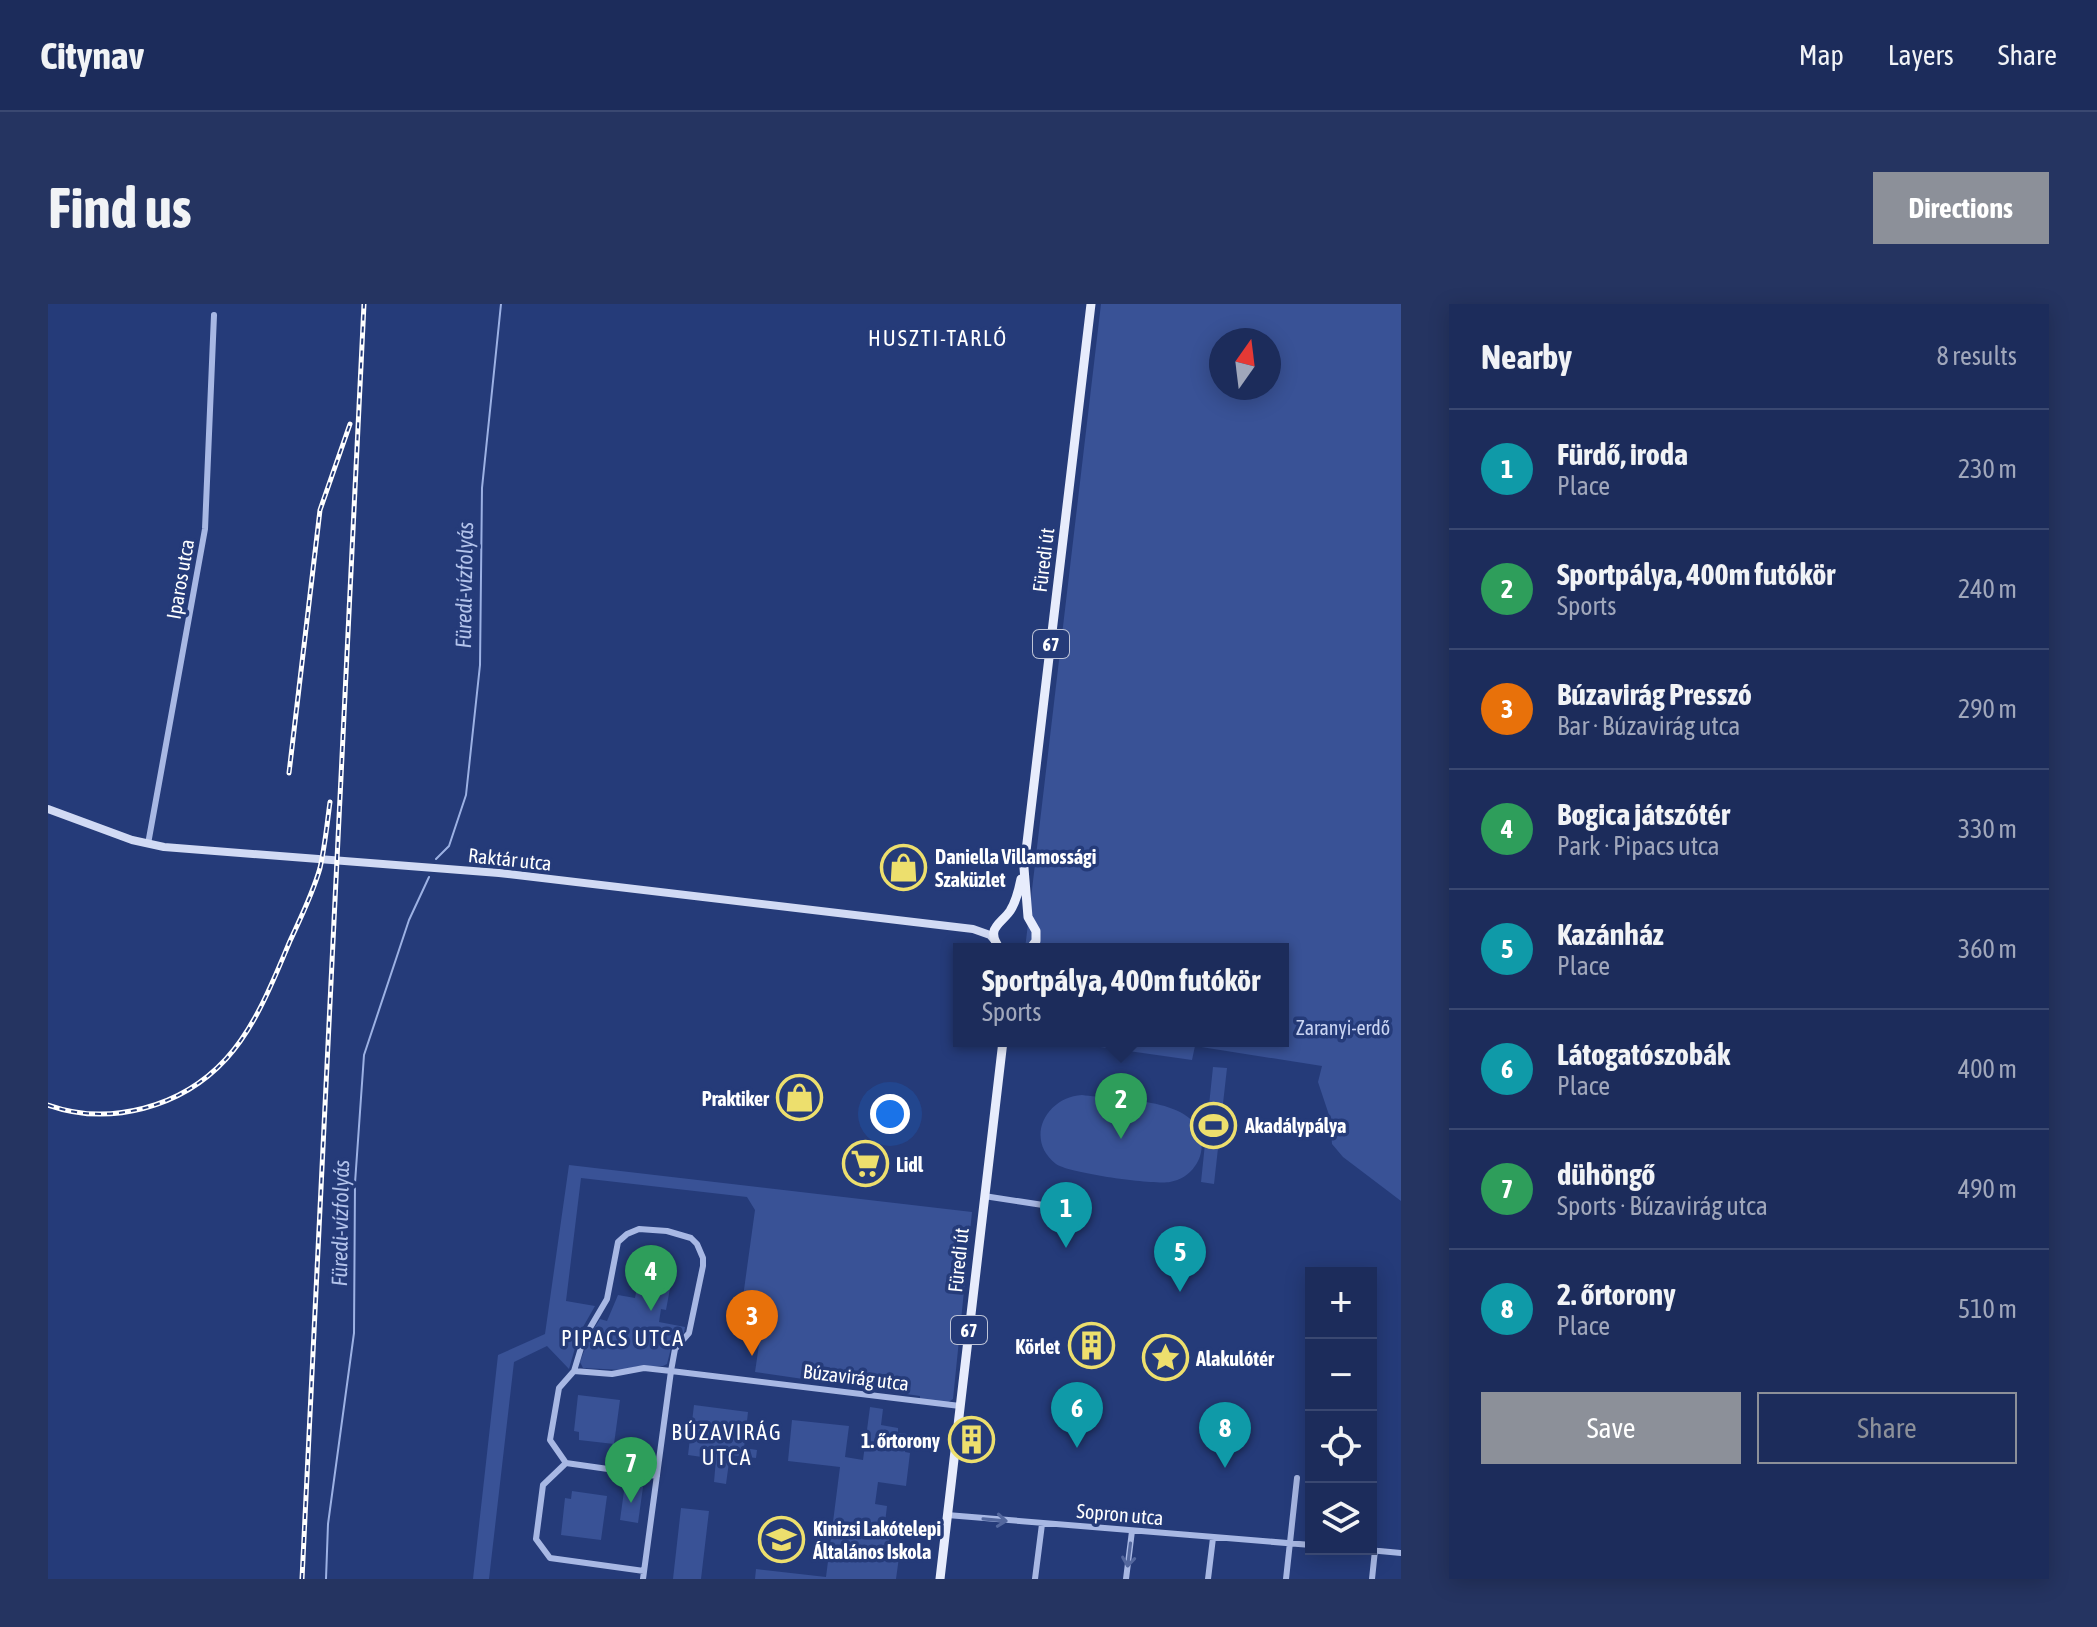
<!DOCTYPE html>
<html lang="en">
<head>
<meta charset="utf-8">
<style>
	body { margin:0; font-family:"Asap Condensed",sans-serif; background:#253461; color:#f1f3f6 }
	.controls { position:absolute; right:24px; bottom:24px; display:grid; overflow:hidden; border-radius:0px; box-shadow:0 4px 20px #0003 }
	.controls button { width:72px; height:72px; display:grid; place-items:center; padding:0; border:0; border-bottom:2px solid #3a4871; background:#1c2c5b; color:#f1f3f6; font:40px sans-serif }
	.compass { position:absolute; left:1161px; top:24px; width:72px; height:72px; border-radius:50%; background:#1c2c5b; box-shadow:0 4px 20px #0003; rotate:14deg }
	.you { position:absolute; left:842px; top:810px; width:28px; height:28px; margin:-20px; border:6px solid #fff; border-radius:50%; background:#1a73e8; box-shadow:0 0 0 12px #1a73e833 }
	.badge { display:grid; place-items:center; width:52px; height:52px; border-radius:50%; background:#8c9099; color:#fff; font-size:26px; font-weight:700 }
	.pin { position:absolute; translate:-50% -66px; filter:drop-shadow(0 2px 4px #0008) }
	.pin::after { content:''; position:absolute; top:42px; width:28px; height:24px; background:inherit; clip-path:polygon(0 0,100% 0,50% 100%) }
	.popup { position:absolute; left:905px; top:639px; width:336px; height:104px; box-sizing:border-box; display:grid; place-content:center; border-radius:0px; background:#1c2c5b; filter:drop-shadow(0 2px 6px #0005); font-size:26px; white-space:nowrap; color:#a0a7bb }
	.popup b { font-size:30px; color:#f1f3f6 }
	.popup::after { content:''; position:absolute; left:50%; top:100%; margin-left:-16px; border:16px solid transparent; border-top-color:#1c2c5b }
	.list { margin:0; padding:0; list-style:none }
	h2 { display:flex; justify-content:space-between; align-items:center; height:104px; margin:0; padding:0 32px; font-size:34px }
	h2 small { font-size:26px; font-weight:400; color:#a0a7bb }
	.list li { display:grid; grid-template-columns:52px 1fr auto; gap:24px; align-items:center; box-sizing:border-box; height:120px; padding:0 32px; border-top:2px solid #3a4871 }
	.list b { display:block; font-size:30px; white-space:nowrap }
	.list p { margin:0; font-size:26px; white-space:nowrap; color:#a0a7bb }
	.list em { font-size:26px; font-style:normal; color:#a0a7bb }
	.actions { display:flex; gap:16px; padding:24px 32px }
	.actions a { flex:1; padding:18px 0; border:2px solid #8c9099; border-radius:0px; text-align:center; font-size:28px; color:#8c9099 }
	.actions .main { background:#8c9099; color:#fff }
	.icon { flex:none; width:44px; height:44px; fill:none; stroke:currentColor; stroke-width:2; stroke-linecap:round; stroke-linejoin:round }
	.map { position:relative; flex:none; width:1353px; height:1275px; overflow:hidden; border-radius:0px }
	header { display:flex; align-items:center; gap:48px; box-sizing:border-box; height:112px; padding:0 40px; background:#1c2c5b; border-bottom:2px solid #3a4871 }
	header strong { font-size:38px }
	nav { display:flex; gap:44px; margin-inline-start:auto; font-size:28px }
	.intro { display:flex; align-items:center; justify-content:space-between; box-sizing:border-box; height:192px; padding:0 48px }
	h1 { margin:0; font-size:56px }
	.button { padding:20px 36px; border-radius:0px; background:#8c9099; color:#fff; font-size:28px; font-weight:700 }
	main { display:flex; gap:48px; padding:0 48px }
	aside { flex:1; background:#1c2c5b; border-radius:0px; box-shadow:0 4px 20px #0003 }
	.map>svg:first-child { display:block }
	.green { fill:#395296; fill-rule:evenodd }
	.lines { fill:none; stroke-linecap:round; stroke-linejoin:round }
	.stream { stroke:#9cb1e4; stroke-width:2 }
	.street { stroke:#a8b8e4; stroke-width:6 }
	.secondary { stroke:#d1daf4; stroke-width:8 }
	.primary { stroke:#e7ecfc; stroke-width:9 }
	.rail-casing { stroke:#fff; stroke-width:5 }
	.rail { stroke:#253b79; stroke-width:2; stroke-dasharray:6; stroke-linecap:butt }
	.oneway { stroke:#53679e }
	.labels { text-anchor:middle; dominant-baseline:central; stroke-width:7; stroke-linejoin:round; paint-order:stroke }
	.shield { fill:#253b79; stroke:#bec4d7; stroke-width:2 }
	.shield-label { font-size:18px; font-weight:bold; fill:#fff }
	.street-label { font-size:20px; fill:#fff; stroke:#253b79 }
	.poi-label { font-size:20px; font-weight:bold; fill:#fff; stroke:#253b79; text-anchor:start }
	.park-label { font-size:20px; fill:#cad5f3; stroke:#253b79 }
	.neighbourhood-label { font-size:22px; letter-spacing:2px; fill:#fff; stroke:#253b79 }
	.water-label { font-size:22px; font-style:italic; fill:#b3c3eb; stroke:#253b79 }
</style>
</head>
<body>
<header>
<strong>Citynav</strong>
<nav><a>Map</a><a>Layers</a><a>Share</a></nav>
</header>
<div class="intro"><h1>Find us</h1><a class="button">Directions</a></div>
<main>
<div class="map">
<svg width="1353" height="1275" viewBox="0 0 1353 1275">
	<rect width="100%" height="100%" fill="#253b79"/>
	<path class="green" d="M1053 0H1353V897L1295 853 1284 840 1282 814 1270 778 1274 762 1147 742 1144 756 1010 737H1235V645H977ZM1173 36H1221V84H1173Z
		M1165 763 1179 764 1166 880 1153 878Z
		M1034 791C1067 796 1146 793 1153 833 1155 843 1153 854 1147 862 1141 871 1132 876 1122 878 1105 881 1020 869 1008 860 976 835 998 793 1034 791Z
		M521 861 924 908 905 1095 899 1099 872 1095V1092L707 1068 713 1027 691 1022 707 906 699 893 533 874 518 997 547 1002 531 1030 521 1065 499 1042 466 1058 441 1275H425L450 1051 497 1030Z
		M595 951 627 957 618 1006 613 1005 611 1018 637 1023 636 1029 624 1040 619 1060 615 1062H590L575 1066 535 1064 532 1058 542 1031 552 1015 559 1017 570 991 587 994Z
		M530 1091 572 1096 566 1140 531 1136V1128L526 1127Z
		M646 1101 700 1108 696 1144 709 1146 708 1154 682 1151 678 1180 666 1178 668 1155 640 1151Z
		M822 1103 835 1105 833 1121 850 1124V1129L859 1130 857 1148 862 1149 858 1182 830 1178 827 1200 839 1202 836 1227 842 1228 840 1245 845 1246V1252L851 1253 848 1275H707L708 1265 778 1273 792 1163 740 1157 744 1116 801 1122 797 1153 815 1156Z
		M577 1180 595 1183 590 1219 572 1216Z
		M524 1187 559 1192 553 1236 513 1231 517 1194 523 1195Z
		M633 1204 661 1207 653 1275H625Z"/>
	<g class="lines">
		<path class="stream" d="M388 555 401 542 418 491 432 361 434 184 453 0
			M278 1275 280 1220 306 1029 307 879 316 751 361 616 381 573"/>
		<path class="street" d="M100 540 157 225 166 11
			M936 892 1021 905
			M526 1067 564 1070 596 1064 623 1067 627 1045 641 1029 655 962V954L649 940 643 934 619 927 591 925 579 930 570 938 559 995 536 1034 526 1067 511 1084 502 1136 518 1159 495 1181 488 1235 502 1254 596 1267
			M518 1159 609 1172
			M899 1211 1263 1241
			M1310 1245 1353 1249
			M595 1275 623 1067 912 1102
			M987 1275 994 1220
			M1078 1275 1084 1227
			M1160 1275 1165 1234
			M1238 1275 1249 1174
			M1324 1275 1327 1246"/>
		<path class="secondary" d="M0 505 84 536 116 543 451 569 925 625 942 631 947 637"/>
		<path class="primary" d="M952 645C937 624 952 621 962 607 968 598 971 585 973 575
			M982 645 988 637V627L980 613 976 564 1043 0
			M892 1275 955 737"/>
		<defs>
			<path id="rail" d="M241 469 272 206 302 120
				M0 801C62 823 134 803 178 755 208 722 225 677 242 637 253 613 265 589 272 564 277 542 279 520 282 498
				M254 1275 316 0"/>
		</defs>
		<use href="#rail" class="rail-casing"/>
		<use href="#rail" class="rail"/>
	</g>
	<defs><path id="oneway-shaft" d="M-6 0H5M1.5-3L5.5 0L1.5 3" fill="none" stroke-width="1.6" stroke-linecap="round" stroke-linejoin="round" transform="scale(2)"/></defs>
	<g class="oneway">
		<use href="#oneway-shaft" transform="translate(947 1216) rotate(5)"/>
		<use href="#oneway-shaft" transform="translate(1081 1251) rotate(97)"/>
	</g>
	<defs>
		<symbol id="shop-ring" viewBox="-11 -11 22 22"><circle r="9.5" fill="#253b79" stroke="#eddf6d" stroke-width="1.5"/><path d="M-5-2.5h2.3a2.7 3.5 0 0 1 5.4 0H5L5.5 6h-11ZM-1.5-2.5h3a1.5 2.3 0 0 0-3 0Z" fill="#eddf6d"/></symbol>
		<symbol id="stadium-ring" viewBox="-11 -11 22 22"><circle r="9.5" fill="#253b79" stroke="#eddf6d" stroke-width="1.5"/><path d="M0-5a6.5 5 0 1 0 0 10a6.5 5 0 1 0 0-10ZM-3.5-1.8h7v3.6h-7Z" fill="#eddf6d"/></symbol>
		<symbol id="supermarket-ring" viewBox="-11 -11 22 22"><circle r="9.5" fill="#253b79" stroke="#eddf6d" stroke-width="1.5"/><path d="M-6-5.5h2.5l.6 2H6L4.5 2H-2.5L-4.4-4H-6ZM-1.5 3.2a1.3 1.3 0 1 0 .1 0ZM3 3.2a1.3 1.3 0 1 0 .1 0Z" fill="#eddf6d"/></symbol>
		<symbol id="building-ring" viewBox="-11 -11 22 22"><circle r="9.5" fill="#253b79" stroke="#eddf6d" stroke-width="1.5"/><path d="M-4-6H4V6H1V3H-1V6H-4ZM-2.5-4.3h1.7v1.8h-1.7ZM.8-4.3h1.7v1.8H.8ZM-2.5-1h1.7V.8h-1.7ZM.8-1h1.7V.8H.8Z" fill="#eddf6d"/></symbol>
		<symbol id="sight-ring" viewBox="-11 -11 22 22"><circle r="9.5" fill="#253b79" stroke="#eddf6d" stroke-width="1.5"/><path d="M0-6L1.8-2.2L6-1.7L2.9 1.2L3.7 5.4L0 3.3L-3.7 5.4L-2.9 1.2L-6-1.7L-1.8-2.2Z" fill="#eddf6d"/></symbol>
		<symbol id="school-ring" viewBox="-11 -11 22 22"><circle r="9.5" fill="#253b79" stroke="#eddf6d" stroke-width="1.5"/><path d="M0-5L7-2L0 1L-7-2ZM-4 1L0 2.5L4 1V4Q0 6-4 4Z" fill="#eddf6d"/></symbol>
	</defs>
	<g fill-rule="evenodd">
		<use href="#shop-ring" x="830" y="538" width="51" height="51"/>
		<use href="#shop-ring" x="726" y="768" width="51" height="51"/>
		<use href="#stadium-ring" x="1140" y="796" width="51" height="51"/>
		<use href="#supermarket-ring" x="792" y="834" width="51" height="51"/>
		<use href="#building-ring" x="1018" y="1016" width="51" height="51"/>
		<use href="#sight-ring" x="1092" y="1028" width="51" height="51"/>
		<use href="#building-ring" x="898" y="1110" width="51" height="51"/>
		<use href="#school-ring" x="708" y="1210" width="51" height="51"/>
	</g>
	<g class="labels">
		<g class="shield">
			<rect x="985" y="326" width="36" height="28" rx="6"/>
			<rect x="903" y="1012" width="36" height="28" rx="6"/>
		</g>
		<g class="shield-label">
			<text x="1003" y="340">67</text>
			<text x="921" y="1026">67</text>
		</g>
		<g class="street-label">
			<text transform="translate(995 256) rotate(-83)">Füredi út</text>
			<text transform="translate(132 275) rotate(-80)">Iparos utca</text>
			<text transform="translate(462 555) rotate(6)">Raktár utca</text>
			<text transform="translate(910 956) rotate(-84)">Füredi út</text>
			<text transform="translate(808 1073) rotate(7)">Búzavirág utca</text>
			<text transform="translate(1072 1210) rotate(5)">Sopron utca</text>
		</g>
		<g class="poi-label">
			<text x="887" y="552">Daniella Villamossági<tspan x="887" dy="23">Szaküzlet</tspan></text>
			<text x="721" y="794" text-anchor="end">Praktiker</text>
			<text x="1197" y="821">Akadálypálya</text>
			<text x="848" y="860">Lidl</text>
			<text x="1012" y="1042" text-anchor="end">Körlet</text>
			<text x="1148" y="1054">Alakulótér</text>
			<text x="892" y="1136" text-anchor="end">1. őrtorony</text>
			<text x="765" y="1224">Kinizsi Lakótelepi<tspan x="765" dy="23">Általános Iskola</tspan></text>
		</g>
		<g class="park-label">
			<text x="1295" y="723">Zaranyi-erdő</text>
		</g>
		<g class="neighbourhood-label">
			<text x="890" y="34">HUSZTI-TARLÓ</text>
			<text x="575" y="1034">PIPACS UTCA</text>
			<text x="679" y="1128">BÚZAVIRÁG<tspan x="679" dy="25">UTCA</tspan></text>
		</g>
		<g class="water-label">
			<text transform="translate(416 281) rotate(-89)">Füredi-vízfolyás</text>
			<text transform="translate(292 919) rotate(-89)">Füredi-vízfolyás</text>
		</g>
	</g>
</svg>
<div class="controls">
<button>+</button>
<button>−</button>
<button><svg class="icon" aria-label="locate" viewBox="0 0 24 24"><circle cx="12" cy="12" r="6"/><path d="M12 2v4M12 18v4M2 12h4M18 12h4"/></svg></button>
<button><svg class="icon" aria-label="layers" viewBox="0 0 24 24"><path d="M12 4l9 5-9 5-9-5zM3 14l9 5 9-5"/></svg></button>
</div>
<svg class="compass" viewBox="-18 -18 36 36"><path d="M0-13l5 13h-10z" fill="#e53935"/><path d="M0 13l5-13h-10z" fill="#a0a7bb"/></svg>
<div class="you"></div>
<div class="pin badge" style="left:1018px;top:944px;background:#0f9aa8">1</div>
<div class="pin badge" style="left:1073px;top:835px;background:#2e9e5b">2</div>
<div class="popup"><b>Sportpálya, 400m futókör</b>Sports</div>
<div class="pin badge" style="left:704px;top:1052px;background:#e8710a">3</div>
<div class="pin badge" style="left:603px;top:1007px;background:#2e9e5b">4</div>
<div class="pin badge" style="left:1132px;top:988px;background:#0f9aa8">5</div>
<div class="pin badge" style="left:1029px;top:1144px;background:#0f9aa8">6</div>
<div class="pin badge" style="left:583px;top:1199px;background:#2e9e5b">7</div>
<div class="pin badge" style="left:1177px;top:1164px;background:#0f9aa8">8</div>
</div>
<aside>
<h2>Nearby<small>8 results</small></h2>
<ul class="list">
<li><span class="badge" style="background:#0f9aa8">1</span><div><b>Fürdő, iroda</b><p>Place</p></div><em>230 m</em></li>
<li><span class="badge" style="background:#2e9e5b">2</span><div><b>Sportpálya, 400m futókör</b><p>Sports</p></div><em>240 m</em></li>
<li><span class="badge" style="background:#e8710a">3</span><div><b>Búzavirág Presszó</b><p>Bar · Búzavirág utca</p></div><em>290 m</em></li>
<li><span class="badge" style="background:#2e9e5b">4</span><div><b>Bogica játszótér</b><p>Park · Pipacs utca</p></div><em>330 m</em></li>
<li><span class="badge" style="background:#0f9aa8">5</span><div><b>Kazánház</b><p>Place</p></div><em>360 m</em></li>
<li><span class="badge" style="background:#0f9aa8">6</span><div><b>Látogatószobák</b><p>Place</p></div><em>400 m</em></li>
<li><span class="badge" style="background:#2e9e5b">7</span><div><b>dühöngő</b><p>Sports · Búzavirág utca</p></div><em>490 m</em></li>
<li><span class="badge" style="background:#0f9aa8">8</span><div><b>2. őrtorony</b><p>Place</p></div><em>510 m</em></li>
</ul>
<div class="actions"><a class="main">Save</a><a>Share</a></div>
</aside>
</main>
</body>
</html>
